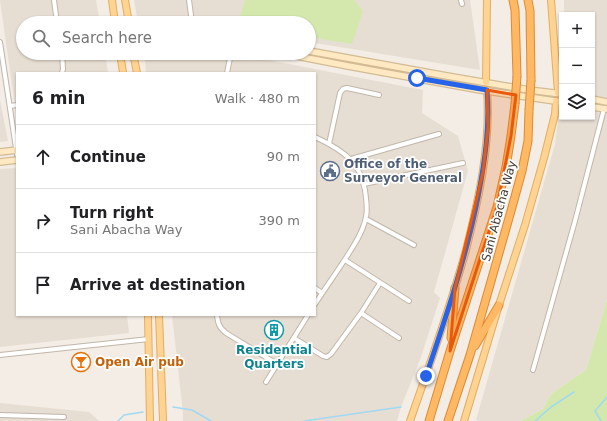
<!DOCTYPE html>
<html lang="en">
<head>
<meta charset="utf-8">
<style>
	body { margin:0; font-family:"DejaVu Sans",sans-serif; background:#f2f2f2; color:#202124 }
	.controls { position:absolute; right:12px; top:12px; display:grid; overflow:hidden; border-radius:0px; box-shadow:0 1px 3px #0004 }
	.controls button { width:36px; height:36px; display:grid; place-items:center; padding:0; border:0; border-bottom:1px solid #e0e0e0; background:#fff; color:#202124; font:20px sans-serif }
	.stop { position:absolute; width:12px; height:12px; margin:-9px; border:3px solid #2563eb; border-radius:50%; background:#fff }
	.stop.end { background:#2563eb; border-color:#fff; box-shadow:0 1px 4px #0008 }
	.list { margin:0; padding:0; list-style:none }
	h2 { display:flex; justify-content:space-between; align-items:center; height:52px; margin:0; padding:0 16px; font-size:17px }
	h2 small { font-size:13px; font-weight:400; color:#757577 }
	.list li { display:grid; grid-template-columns:26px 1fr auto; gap:12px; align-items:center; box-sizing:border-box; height:64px; padding:0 16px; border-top:1px solid #e0e0e0 }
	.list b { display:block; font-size:15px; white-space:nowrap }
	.list p { margin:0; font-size:13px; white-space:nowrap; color:#757577 }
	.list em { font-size:13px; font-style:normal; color:#757577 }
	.icon { flex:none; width:22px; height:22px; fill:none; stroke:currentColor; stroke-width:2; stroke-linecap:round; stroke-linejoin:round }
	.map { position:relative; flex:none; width:607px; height:421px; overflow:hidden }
	.search { position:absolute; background:#fff; box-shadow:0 1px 3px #0004; left:16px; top:16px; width:300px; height:44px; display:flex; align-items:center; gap:10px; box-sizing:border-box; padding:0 14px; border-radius:22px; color:#757577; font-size:15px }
	.panel { position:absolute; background:#fff; box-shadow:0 1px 3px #0004; left:16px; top:72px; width:300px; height:244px; border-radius:0px }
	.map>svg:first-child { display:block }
	.residential { fill:#e7ded3 }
	.green { fill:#d4e8ad }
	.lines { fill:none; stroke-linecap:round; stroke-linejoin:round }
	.stream { stroke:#a0d9f1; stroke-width:1.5 }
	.street-casing { stroke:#c1b6aa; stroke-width:6 }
	.secondary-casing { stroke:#d3bb94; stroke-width:8 }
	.primary-casing { stroke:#e4ad61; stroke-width:8 }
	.highway-casing { stroke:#de8b33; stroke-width:9 }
	.street { stroke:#fff; stroke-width:4 }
	.secondary { stroke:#ffe9c3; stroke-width:5.5 }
	.primary { stroke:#ffd392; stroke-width:6 }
	.highway { stroke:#ffb864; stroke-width:7 }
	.highway-bridge-casing { stroke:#de8b33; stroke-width:9; stroke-linecap:butt }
	.highway-bridge { stroke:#ffb864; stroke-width:7 }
	.route { stroke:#2563eb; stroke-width:5 }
	.marked { fill:#e8590c; fill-opacity:0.2; stroke:#e8590c; stroke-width:3; stroke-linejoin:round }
	.labels { text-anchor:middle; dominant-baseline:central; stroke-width:3.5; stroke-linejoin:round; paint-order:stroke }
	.service-label { font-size:12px; font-weight:bold; fill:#4e5e75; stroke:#fff; text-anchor:start }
	.street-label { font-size:12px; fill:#453d35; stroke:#fff }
	.culture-label { font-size:12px; font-weight:bold; fill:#0d838f; stroke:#fff }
	.food-label { font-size:12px; font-weight:bold; fill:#c56008; stroke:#fff; text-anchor:start }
</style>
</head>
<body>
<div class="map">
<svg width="607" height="421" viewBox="0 0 607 421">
	<rect width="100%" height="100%" fill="#f3ede5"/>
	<path class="residential" d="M0 0H96L100 23H23V53H105L108 73H17V121Z
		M134 0H470L480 70 309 42V23H138Z
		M564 0H607V300L586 370 551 394 543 409 521 421H479L476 420 555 144 561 95 562 77V117H592V15H564Z
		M174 53H232L423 90 422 113 458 136 468 171 434 292 440 298 421 357 401 407 397 421H183V413L172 315H315V73H146L145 57Z
		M0 100 8 141 0 142Z
		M17 168V315H127L129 333 0 347V169Z
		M0 403 89 412 99 421H0Z"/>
	<path class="green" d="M245 0H354L363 11 352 44 309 37V23H238Z
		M607 300V421H521L543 409 551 394 586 370Z"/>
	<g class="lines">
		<path class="stream" d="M173 407 192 410 211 421
			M118 421 124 415 143 412
			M304 421 401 407
			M535 421 551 407 574 392
			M601 421 595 411 607 397"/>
		<defs>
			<path id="street" d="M54 0 57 23
				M189 0 192 23
				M461 0 462 4
				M0 42 17 155
				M62 53 63 69 62 73
				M227 73 231 53
				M10 106 17 105
				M315 137C326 142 342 151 351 160 358 167 363 180 365 190 366 199 368 208 366 217 364 227 359 237 354 245 342 265 328 284 315 304
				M329 144 340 93 343 89 347 88 379 95
				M351 159 439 134
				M364 184 463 163
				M366 219 414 245
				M345 260 409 301
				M315 288 322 293
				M361 313 399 338
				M217 315C218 324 219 327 226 333L277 364
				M294 338 323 356 327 357 331 354 361 313 380 283
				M0 355 149 339
				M533 370 575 221 604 109
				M266 382 308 315
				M0 415 64 417"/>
			<path id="secondary" d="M309 51 447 76 529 90 562 94
				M281 53 348 66 480 90 562 102
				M592 99 607 102
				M592 107 607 109
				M0 152 17 150
				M0 162 17 160"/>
			<path id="primary" d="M112 0 115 23
				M125 0 129 23
				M551 0 558 93
				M120 53 123 73
				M133 53 137 73
				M486 82 487 0
				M148 315 150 421
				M159 315 163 421
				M410 421C430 364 450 308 466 250 479 198 491 144 487 90
				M464 421 499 305 525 225 544 158 555 114 556 101"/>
			<path id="highway" d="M513 0 515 10 517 76
				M528 0 530 11 531 80
				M451 338 455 288
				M475 346 499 305
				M429 421 450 351 497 207 506 167 511 136 515 104
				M448 421 470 355 511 211 522 171 528 141 529 110"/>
		</defs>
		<use href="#street" class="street-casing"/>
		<use href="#secondary" class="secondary-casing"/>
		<use href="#primary" class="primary-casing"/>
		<use href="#highway" class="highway-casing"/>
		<use href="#street" class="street"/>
		<use href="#secondary" class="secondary"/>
		<use href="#primary" class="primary"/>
		<use href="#highway" class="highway"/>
		<defs>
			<path id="highway-bridge" d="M515 104 517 76
				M529 110 531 80"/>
		</defs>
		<use href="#highway-bridge" class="highway-bridge-casing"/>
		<use href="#highway-bridge" class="highway-bridge"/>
	</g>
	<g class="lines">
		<path class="route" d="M417 78 487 90C490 126 485 161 478 197 466 258 446 317 426 376"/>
	</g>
	<path class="marked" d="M487 90 516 95 511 136 497 207 450 351 455 288 483 172 488 127Z"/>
	<defs>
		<symbol id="civic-ring" viewBox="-11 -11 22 22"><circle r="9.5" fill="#fff" stroke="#5c6f8a" stroke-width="1.5"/><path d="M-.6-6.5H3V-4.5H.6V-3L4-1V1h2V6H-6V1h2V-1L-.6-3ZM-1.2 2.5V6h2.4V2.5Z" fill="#5c6f8a"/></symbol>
		<symbol id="building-ring" viewBox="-11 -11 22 22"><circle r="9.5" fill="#fff" stroke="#0f9aa8" stroke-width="1.5"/><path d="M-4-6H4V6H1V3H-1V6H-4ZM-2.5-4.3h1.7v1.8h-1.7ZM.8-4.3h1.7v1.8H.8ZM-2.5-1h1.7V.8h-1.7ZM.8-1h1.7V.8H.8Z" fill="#0f9aa8"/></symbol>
		<symbol id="bar-ring" viewBox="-11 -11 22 22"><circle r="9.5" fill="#fff" stroke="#e8710a" stroke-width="1.5"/><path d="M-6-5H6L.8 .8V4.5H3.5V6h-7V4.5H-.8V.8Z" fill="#e8710a"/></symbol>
	</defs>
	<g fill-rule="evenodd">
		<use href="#civic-ring" x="319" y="160" width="22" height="22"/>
		<use href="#building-ring" x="263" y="319" width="22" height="22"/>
		<use href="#bar-ring" x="70" y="351" width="22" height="22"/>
	</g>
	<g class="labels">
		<g class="service-label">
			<text x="344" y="164">Office of the<tspan x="344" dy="14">Surveyor General</tspan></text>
		</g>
		<g class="street-label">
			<text transform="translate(499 211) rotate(-75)">Sani Abacha Way</text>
		</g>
		<g class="culture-label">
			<text x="274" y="350">Residential<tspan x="274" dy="14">Quarters</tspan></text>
		</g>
		<g class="food-label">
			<text x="95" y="362">Open Air pub</text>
		</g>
	</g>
</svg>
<div class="controls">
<button>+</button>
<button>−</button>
<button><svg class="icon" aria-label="layers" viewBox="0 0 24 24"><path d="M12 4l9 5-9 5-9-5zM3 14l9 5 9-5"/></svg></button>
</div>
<div class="stop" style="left:417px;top:78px"></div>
<div class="stop end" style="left:426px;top:376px"></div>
<div class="search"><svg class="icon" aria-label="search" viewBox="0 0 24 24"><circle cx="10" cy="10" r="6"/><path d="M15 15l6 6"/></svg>Search here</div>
<section class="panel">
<h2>6 min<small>Walk · 480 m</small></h2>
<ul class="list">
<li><svg class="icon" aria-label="ahead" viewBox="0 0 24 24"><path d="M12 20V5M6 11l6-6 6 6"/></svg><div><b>Continue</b></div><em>90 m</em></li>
<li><svg class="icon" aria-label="right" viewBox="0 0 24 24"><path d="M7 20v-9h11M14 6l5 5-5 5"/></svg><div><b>Turn right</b><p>Sani Abacha Way</p></div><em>390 m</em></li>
<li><svg class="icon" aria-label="arrive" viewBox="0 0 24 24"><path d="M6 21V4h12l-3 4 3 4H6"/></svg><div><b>Arrive at destination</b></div></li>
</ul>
</section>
</div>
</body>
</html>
